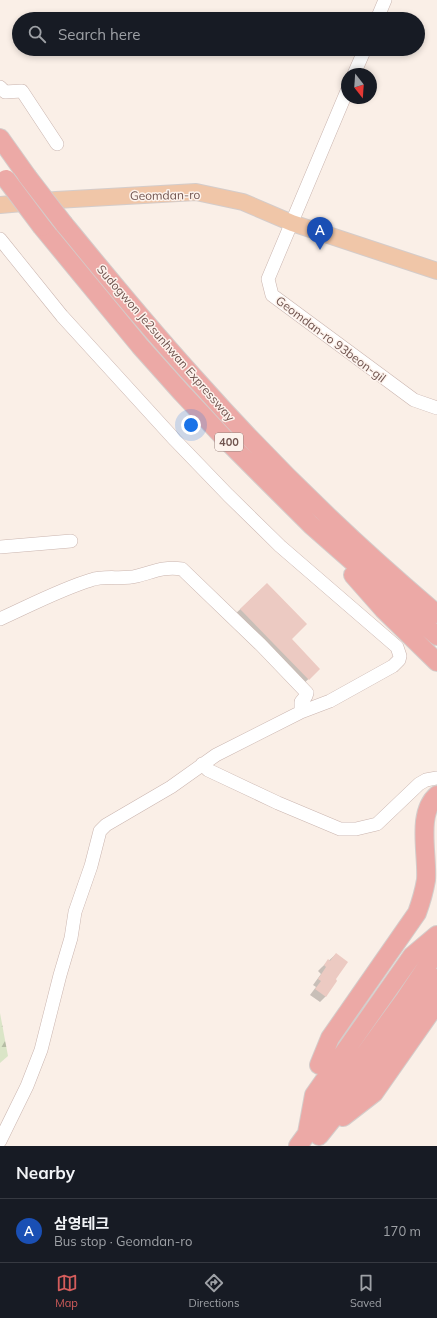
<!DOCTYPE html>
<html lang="en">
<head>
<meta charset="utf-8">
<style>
	body { margin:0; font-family:Mulish,"Noto Sans KR",sans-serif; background:#20242c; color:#f1f3f6 }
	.compass { position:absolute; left:341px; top:68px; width:36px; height:36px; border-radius:50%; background:#171b24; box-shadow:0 2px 6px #0003; rotate:163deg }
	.you { position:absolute; left:191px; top:425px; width:14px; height:14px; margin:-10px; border:3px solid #fff; border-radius:50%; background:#1a73e8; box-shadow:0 0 0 6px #1a73e833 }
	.badge { display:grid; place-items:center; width:26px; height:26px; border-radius:50%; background:#d45d5c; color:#fff; font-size:13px; font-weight:700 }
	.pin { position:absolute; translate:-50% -33px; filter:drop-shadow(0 1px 2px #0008) }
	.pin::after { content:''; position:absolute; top:21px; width:14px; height:12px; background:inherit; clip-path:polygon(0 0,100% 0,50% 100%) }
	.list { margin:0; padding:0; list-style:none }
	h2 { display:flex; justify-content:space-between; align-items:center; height:52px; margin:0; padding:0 16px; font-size:17px }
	h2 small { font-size:13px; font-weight:400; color:#9ea1a6 }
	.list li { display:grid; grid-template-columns:26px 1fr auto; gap:12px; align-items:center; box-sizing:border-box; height:64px; padding:0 16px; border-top:1px solid #363941 }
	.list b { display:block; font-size:15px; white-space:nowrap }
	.list p { margin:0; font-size:13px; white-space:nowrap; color:#9ea1a6 }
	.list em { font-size:13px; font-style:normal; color:#9ea1a6 }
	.icon { flex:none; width:22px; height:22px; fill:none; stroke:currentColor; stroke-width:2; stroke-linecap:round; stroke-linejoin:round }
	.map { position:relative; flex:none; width:437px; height:1146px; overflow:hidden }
	.search { position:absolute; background:#171b24; box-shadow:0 2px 6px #0003; left:12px; right:12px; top:12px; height:44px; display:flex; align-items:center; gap:10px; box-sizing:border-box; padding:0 14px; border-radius:22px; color:#9ea1a6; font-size:15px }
	.sheet { height:116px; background:#171b24 }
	nav { display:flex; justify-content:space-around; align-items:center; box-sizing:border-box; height:56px; border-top:1px solid #363941; background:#171b24; font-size:11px; color:#9ea1a6 }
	nav a { display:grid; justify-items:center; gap:2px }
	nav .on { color:#d45d5c }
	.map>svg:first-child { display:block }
	.forest { fill:url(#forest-firs) }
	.shadow { fill:#0003 }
	.building { fill:#eccac2 }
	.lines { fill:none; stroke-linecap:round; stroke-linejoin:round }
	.minor-casing { stroke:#cab5af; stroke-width:14 }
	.major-casing { stroke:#d4ccca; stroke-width:18 }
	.highway-casing { stroke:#d4ccca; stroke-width:20 }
	.minor { stroke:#fff; stroke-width:13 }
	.major { stroke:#f0c6a8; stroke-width:16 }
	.highway { stroke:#eca9a6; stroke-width:18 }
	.highway-bridge-casing { stroke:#d4ccca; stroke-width:20; stroke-linecap:butt }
	.highway-bridge { stroke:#eca9a6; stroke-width:18 }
	.labels { text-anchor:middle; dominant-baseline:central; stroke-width:3; stroke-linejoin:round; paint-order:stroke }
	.shield { fill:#fdf3ed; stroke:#9a847e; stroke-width:1 }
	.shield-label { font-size:11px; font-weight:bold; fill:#70544f }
	.street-label { font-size:12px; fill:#70544f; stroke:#fdf3ed }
</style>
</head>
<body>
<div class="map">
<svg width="437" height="1146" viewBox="0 0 437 1146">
	<defs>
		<pattern id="forest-firs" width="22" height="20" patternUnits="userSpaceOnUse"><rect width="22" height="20" fill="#dae5c7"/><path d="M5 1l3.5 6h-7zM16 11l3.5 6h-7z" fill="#b5bca4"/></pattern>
	</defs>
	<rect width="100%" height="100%" fill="#faefe7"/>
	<path class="forest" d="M0 1013 8 1056 0 1063Z"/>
	<path class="shadow" d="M267 584 290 640 319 669 300 687 232 617Z
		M336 954 334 980 326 996 320 1002 310 995 316 987 313 985 321 974 318 971 322 967Z"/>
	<path class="building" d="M267 583 307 624 292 639 320 669 309 680 240 609Z
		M336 953 348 962 336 979 337 981 326 997 315 989 321 981 318 979 326 967 324 965 328 959 330 961Z"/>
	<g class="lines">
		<defs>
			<path id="minor" d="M377 19 385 0
				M354 74 365 49
				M0 87 5 92 22 91 57 144
				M347 91 268 279 272 295 414 400 437 408
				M0 239 62 316 175 440 228 495 280 546 397 647 400 656 399 660 393 666 330 701 301 712 216 755 171 787 106 825 100 831 91 866 75 912 71 938 60 975 41 1050 27 1086 0 1141
				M0 547 71 541
				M0 619C29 606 61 589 91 580 105 575 122 580 137 576 153 572 164 566 182 569L261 645 307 693 306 696 301 702V712
				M202 764 208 770 278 803 340 829H356L377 824 419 784 426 780 437 778"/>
			<path id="major" d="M0 205 56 200 196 192 243 202 292 223 437 271"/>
			<path id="highway" d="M0 138 27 176
				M64 224C109 279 153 333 201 385 274 467 353 543 437 614
				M42 227 140 346 182 393 225 439 311 525 437 636
				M353 575 383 609 437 662
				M319 1065 330 1038 417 913C421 902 424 892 426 880 428 855 416 813 437 795
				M343 1117 374 1093 437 1003
				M307 1133 314 1095 412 956 437 935
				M319 1136 367 1076 437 978
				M298 1146 405 999 437 951"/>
		</defs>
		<use href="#minor" class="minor-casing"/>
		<use href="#major" class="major-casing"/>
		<use href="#highway" class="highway-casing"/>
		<use href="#minor" class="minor"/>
		<use href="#major" class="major"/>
		<use href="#highway" class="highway"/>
		<defs>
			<path id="highway-bridge" d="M27 176 64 224
				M6 179 42 227"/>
		</defs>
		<use href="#highway-bridge" class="highway-bridge-casing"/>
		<use href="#highway-bridge" class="highway-bridge"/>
	</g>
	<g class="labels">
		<rect class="shield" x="215" y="433" width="28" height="18" rx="3"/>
		<g class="shield-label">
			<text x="229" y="442">400</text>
		</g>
		<g class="street-label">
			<text transform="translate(165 195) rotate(-1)">Geomdan-ro</text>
			<text transform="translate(331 339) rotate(37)">Geomdan-ro 93beon-gil</text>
			<text transform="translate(166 343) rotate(49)">Sudogwon Je2sunhwan Expressway</text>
		</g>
	</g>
</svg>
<svg class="compass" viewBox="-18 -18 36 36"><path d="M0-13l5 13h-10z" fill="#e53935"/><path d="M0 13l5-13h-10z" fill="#9ea1a6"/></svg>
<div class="you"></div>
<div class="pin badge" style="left:320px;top:250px;background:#1a4fb4">A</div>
<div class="search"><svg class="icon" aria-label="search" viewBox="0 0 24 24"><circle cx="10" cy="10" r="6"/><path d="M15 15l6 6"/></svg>Search here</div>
</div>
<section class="sheet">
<h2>Nearby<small></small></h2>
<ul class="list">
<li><span class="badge" style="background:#1a4fb4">A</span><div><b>삼영테크</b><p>Bus stop · Geomdan-ro</p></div><em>170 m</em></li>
</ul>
</section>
<nav>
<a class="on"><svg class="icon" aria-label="map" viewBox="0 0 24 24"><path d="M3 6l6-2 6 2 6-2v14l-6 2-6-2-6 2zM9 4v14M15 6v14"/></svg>Map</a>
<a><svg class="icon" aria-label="directions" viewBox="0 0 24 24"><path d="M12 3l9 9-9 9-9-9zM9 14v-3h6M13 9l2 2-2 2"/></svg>Directions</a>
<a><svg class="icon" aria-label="saved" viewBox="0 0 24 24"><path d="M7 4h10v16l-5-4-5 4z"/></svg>Saved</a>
</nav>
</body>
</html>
